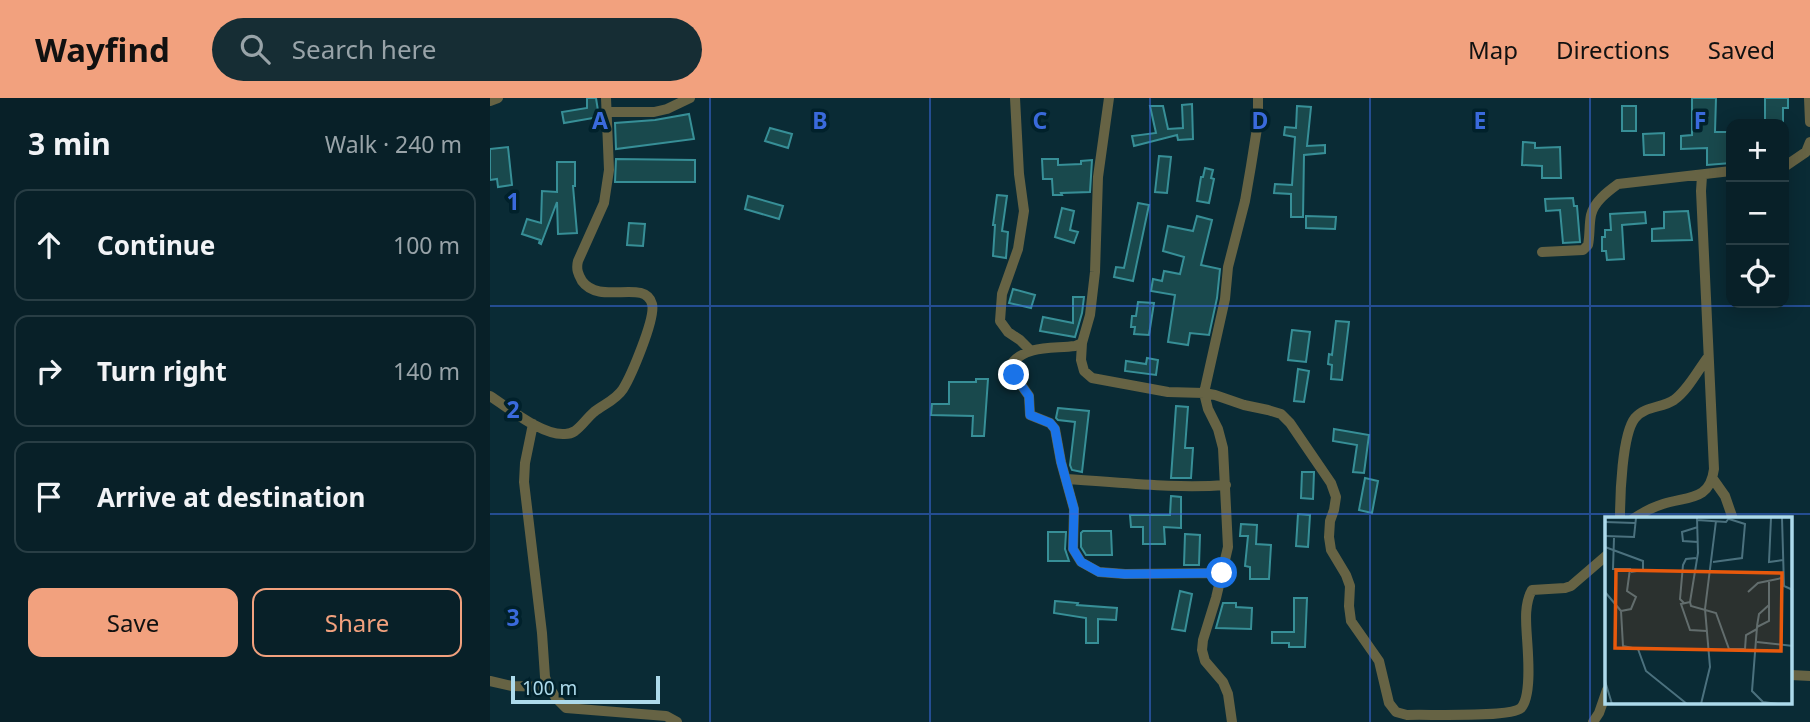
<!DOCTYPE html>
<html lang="en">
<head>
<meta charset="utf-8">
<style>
	body { margin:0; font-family:"Noto Sans",sans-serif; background:#162d34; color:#f1f3f6 }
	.controls { position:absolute; right:21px; top:21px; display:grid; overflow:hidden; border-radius:14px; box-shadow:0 4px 18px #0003 }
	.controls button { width:63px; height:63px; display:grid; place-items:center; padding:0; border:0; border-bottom:2px solid #293e45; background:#082028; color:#f1f3f6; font:35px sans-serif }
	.scale { position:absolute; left:21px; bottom:18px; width:149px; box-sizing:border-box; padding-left:7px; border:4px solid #addaeb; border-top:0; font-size:19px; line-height:24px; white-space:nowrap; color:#addaeb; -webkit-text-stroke:5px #01212b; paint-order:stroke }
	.stop { position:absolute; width:21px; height:21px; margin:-16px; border:5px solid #1a73e8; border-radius:50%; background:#fff }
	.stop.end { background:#1a73e8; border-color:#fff; box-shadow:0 2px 7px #0008 }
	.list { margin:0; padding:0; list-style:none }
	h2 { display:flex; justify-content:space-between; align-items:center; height:91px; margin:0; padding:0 28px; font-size:30px }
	h2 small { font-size:23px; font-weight:400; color:#98a3a8 }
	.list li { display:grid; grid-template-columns:46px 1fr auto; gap:21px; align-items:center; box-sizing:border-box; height:112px; margin:0 14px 14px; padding:0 14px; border:2px solid #293e45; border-radius:14px }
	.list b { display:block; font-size:26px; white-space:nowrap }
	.list em { font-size:23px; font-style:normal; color:#98a3a8 }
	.actions { display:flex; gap:14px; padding:21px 28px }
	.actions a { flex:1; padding:16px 0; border:2px solid #f2a17e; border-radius:14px; text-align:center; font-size:24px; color:#f2a17e }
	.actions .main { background:#f2a17e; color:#111 }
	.icon { flex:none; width:38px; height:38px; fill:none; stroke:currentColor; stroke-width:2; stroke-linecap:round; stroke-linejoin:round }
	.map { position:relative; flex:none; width:1320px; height:624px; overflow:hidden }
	header { display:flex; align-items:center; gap:42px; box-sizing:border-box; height:98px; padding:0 35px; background:#f2a17e; color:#111 }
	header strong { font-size:33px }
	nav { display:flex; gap:38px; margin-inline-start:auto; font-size:24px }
	.search { width:490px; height:63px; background:#162d34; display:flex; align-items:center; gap:18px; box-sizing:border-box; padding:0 24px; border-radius:38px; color:#98a3a8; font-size:26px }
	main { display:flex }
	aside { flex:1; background:#082028 }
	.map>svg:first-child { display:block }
	.building { fill:#19494d; stroke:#378f97; stroke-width:2 }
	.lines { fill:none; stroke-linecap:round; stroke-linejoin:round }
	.minor { stroke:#666344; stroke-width:10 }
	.route { stroke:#1a73e8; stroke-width:9 }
	.grid { fill:none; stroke:#3a6adc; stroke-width:2; stroke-opacity:0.55 }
	.inset-road { fill:none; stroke:#4b717e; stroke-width:2 }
	.view { fill:#e8590c; fill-opacity:0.15; stroke:#e8590c; stroke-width:3.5 }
	.inset-edge { fill:none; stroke:#addaeb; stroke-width:3.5 }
	.grid-label { font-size:23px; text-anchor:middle; font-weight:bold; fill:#3a6adc; stroke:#01212b; stroke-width:7; stroke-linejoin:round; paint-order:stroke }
</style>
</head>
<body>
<header>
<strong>Wayfind</strong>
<div class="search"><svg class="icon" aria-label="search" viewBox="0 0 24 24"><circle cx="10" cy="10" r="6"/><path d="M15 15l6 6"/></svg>Search here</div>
<nav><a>Map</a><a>Directions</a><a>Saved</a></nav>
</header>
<main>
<aside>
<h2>3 min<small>Walk · 240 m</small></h2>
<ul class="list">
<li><svg class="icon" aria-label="ahead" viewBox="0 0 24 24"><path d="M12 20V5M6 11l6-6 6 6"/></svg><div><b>Continue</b></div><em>100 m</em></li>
<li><svg class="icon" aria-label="right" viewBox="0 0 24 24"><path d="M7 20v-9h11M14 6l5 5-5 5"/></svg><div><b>Turn right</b></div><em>140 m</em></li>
<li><svg class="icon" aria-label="arrive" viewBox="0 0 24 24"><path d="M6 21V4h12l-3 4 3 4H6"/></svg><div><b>Arrive at destination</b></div></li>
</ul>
<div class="actions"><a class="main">Save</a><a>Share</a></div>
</aside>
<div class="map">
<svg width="1320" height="624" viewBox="0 0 1320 624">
	<rect width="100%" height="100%" fill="#0a2b35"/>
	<path class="building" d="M97 0H106L109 19 74 25 72 14 97 10Z
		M1202 0H1226L1225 34H1241V65L1217 67V50L1191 51V38L1202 37Z
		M1275 0H1298V10H1293V26H1275Z
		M702 6 703 41 688 42 687 37 644 48 642 38 666 35 660 8H673L678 31 693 30 692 7Z
		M807 8 821 9 817 48 835 47V55L814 57 813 119H801V96L784 95 785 86 802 87 805 39 794 37 795 29 806 30Z
		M1132 8H1146V33H1132Z
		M199 16 204 41 126 51 125 25 165 22Z
		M280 30 302 36 298 50 275 43Z
		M1174 35V57H1154L1153 36Z
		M1033 44 1045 45V50L1070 49 1071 80H1052V68L1032 67Z
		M18 49 22 87 8 89 7 81 0 82V51Z
		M669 58 681 59 677 95 665 94Z
		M126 61 205 62V84H125Z
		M552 61H568V67L591 66V63L602 62 600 94 571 95 572 97H563L562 81H553Z
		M67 64H85V88H83L87 135 68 136 67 104 51 146 49 145 50 142 32 136 37 121 51 125 52 93 67 94Z
		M715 70 723 72 721 80 724 81 719 105 707 103 711 79H713Z
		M507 97 517 98 512 133 518 134 516 160 503 158 505 127H503Z
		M258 98 293 108 289 121 255 111Z
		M1083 100 1084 108H1087L1090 144 1073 145 1070 112 1056 113 1055 101Z
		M648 105 659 107 643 183 624 179 626 169 634 170Z
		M572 110 584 113 580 132 588 134 584 145 565 139Z
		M1198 113 1202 142 1162 143V131L1174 130V114Z
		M1155 114 1156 125 1132 127 1134 161 1117 162 1116 153H1112V139H1115V132H1121L1120 116Z
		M707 118 722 122 711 167 730 171 727 200 719 237 700 235 698 247 678 244 685 197 661 193 663 181 672 183 674 173 690 176 694 159 673 153 678 128 703 133Z
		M816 118 846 119 845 131 816 130Z
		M139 125 155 126 153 148 137 147Z
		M523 191 545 197 541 210 519 205Z
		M583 199H594L592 215 585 239 550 233 553 219 583 225Z
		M648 204 664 205 659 237 644 236 645 229H641L642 218H646Z
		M846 223 859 224 852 282 841 281 842 267 838 266 839 256 842 257Z
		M802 232 820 234 816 264 798 262Z
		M657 260 668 262 666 277 635 273 636 263 656 266Z
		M808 271 819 273 814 304 804 303Z
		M486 281H498L494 338H482L483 318 441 317 442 306H459V284H486Z
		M686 308 698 309 695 350H703L701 380H681Z
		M568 310 599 313 592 374 582 372 580 367 585 324 568 322 566 320Z
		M844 331 879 337 874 375 863 374 867 347 843 343Z
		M812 374H824L823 401 811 400Z
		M875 380 888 383 882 415 869 412Z
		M681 398 691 399V430L674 429 675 446H653V429H641L640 417H680Z
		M808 416 820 417 818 449 806 448Z
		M751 426 767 427 766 446 781 447 779 481H760V469L755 468 758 438H750Z
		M593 433H621L622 457H596L591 449V435Z
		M558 434H576L575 451 579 463H558Z
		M695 436 710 437 709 467H694Z
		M690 493 702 496 695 533 682 531Z
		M804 500H817L815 549H799V545H782V534H804Z
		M565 503 588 505 587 507 627 510 626 522 608 521V545H596V520L564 515Z
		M733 505H746V509L762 510 761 531 726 530Z"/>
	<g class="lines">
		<path class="minor" d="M525 0 529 76 534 113 528 151 512 196 510 223 518 234 530 242 540 252
			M619 0 608 79 605 174 600 217 592 245 591 262 594 273 602 280 678 294 714 295 725 297 754 307 778 312 791 316 800 325 841 385 846 399 844 412 840 423 839 439 841 452 856 477 860 488 859 508 861 523 889 563 899 605 906 614 917 617C936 616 1020 620 1031 610 1042 598 1038 556 1037 540 1036 525 1034 506 1042 492L1075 490 1081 488 1117 457
			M1319 0 1320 24
			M0 3 8 0
			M117 14H164L177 11 200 0
			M1294 69 1316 54 1320 44
			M1052 154 1093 152 1098 147C1100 138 1099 127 1101 117 1104 104 1117 94 1128 86L1241 73
			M592 245 585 248C563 251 537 247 522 265L524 277 539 298 540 317 560 325 565 331 571 364 584 411 583 451 591 464 609 474 635 476 732 475
			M0 298C19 310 52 338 75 336 78 336 82 335 85 333 92 328 97 320 104 314 114 306 126 302 133 291 141 278 166 220 162 206 155 180 110 208 92 183 88 176 86 171 88 163L114 105 119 72 116 0
			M43 326 35 365 34 384 52 535 55 579 59 589 66 600 76 610 176 618 187 624
			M576 381C630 384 683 391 736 387
			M1223 381 1235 398 1243 421
			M1130 421C1130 398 1132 336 1145 320 1155 308 1172 310 1184 302 1198 292 1208 272 1218 259
			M1143 421C1152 415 1163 409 1173 406 1198 398 1220 403 1224 371L1211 93 1212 78
			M1301 577 1320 578
			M0 583 22 588 59 589
			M742 624 738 596 733 584 715 563 712 552 713 542 726 500 738 449 733 350 728 331 718 311 714 295 735 201 738 169 755 103 761 68 768 24V0
			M1103 624 1109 615 1117 592"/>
	</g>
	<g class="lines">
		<path class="route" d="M524 277 539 298 540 317 560 325 565 331 571 364 584 411 583 451 591 464 609 474 635 476 732 475"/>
	</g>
	<path class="grid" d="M220 0V624M440 0V624M660 0V624M880 0V624M1100 0V624M0 208H1320M0 416H1320"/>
	<g transform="translate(1115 419)">
		<rect width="187" height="187" fill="#0a2b35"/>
		<path class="inset-road" d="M166 1 164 45 178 43M177 1 179 69 188 73M92 3 121 5 124 1M0 5 30 6M93 10 77 15 78 24 93 25M0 19 29 20 31 1M9 21 8 52H25L22 74 31 80 26 92 16 94M0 30 38 44V53L26 55M108 45 137 41 140 7 124 2M164 65V104L152 110 147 174 158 185 173 187M0 75 16 94M143 75 153 66 177 61M85 85 86 89 111 96 124 132H140L141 118 152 112M85 85 93 36 92 1M85 85 76 87 85 113 102 114M79 86 75 82 78 48 81 42 91 41M16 94 18 129 33 132 41 154 82 187M152 109 154 97 164 88M152 125 188 129M0 164 7 187M96 187 105 150 100 92 111 4"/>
		<path class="view" d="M11 53 177 56 176 134 10 131Z"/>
		<rect width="187" height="187" class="inset-edge"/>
	</g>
	<g class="grid-label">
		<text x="110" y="31">A</text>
		<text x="330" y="31">B</text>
		<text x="550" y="31">C</text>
		<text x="770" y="31">D</text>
		<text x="990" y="31">E</text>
		<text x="1210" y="31">F</text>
		<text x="23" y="112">1</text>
		<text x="23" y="320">2</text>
		<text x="23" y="528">3</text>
	</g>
</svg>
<div class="controls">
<button>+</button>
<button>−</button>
<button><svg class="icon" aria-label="locate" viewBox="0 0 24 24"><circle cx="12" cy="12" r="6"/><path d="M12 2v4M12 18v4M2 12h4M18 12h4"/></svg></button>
</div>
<div class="scale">100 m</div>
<div class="stop" style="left:732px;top:475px"></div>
<div class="stop end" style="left:524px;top:277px"></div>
</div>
</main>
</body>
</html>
